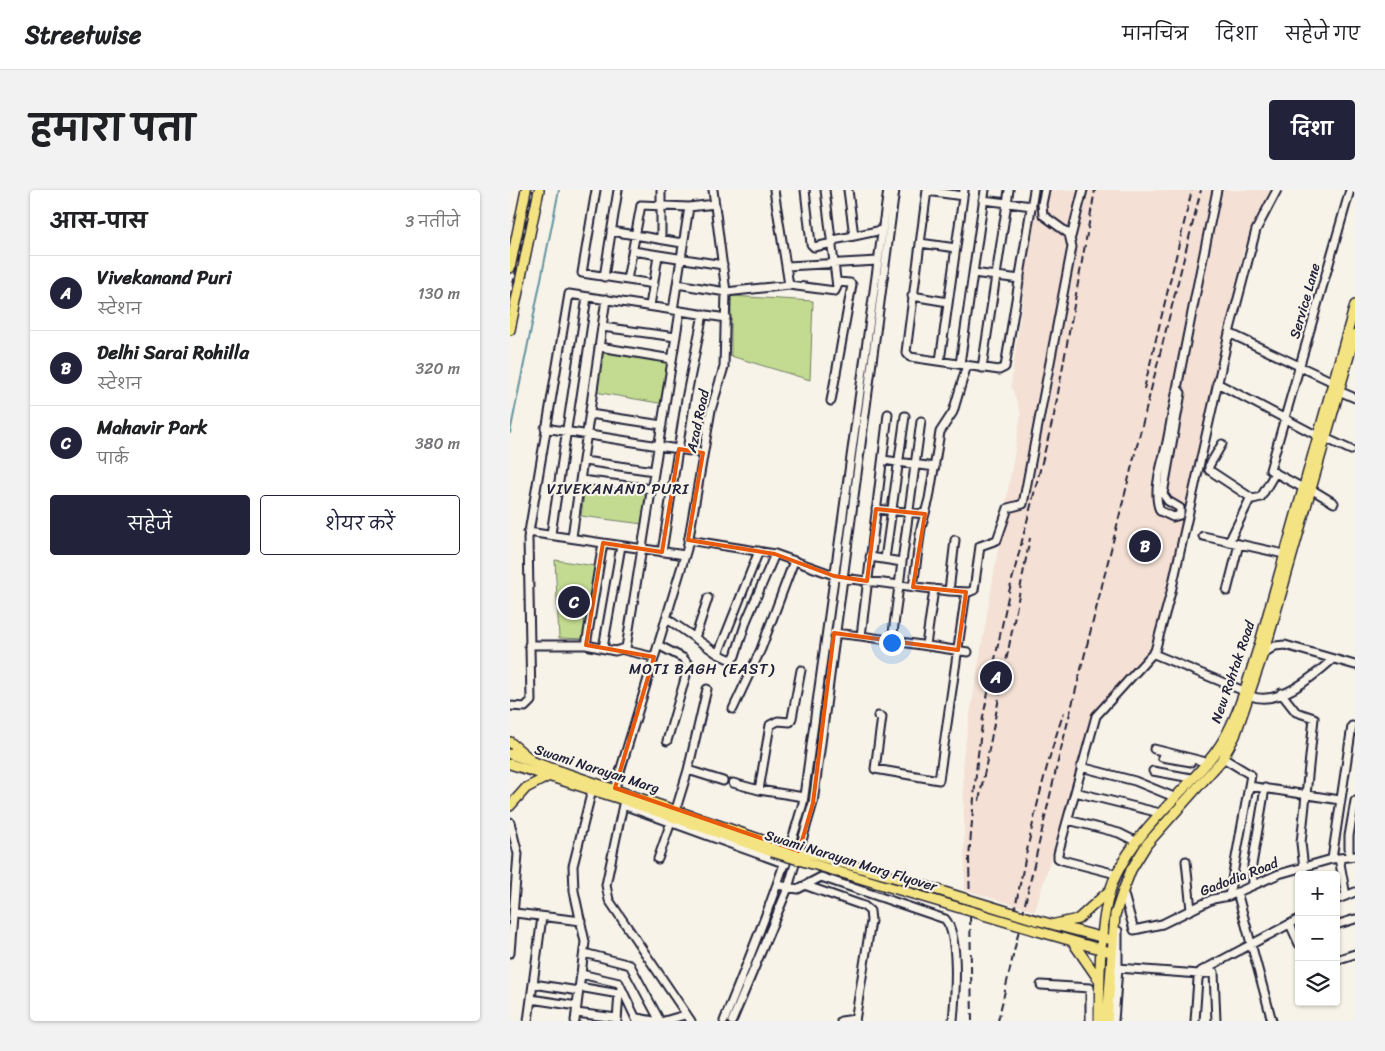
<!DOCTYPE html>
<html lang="hi">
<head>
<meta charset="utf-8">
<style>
	body { margin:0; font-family:Sriracha,"Playpen Sans Deva",sans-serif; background:#f2f2f2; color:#202124 }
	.controls { position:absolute; right:15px; bottom:15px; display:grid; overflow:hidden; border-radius:5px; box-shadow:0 1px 4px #0004 }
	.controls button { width:45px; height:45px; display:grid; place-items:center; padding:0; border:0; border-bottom:1px solid #e0e0e0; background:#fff; color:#202124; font:25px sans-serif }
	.you { position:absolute; left:381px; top:452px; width:18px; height:18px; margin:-12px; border:4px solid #fff; border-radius:50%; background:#1a73e8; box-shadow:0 0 0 8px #1a73e833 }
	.badge { display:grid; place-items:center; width:32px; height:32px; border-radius:50%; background:#22223b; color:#fff; font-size:16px; font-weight:700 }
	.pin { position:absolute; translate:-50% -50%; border:2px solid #fff; box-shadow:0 1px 5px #0006 }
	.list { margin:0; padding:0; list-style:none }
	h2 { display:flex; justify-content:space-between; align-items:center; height:65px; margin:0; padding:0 20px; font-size:21px }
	h2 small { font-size:16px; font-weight:400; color:#757577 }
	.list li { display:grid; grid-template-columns:32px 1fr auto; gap:15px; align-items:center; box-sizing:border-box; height:75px; padding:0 20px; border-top:1px solid #e0e0e0 }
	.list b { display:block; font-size:19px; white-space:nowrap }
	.list p { margin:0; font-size:16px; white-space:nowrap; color:#757577 }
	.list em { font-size:16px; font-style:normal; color:#757577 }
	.actions { display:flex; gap:10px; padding:15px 20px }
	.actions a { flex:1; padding:11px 0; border:1px solid #22223b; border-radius:5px; text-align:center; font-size:18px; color:#22223b }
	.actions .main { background:#22223b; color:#fff }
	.icon { flex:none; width:28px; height:28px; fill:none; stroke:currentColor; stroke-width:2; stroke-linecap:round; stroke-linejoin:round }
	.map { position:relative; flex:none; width:845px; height:831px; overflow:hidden; border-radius:5px }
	header { display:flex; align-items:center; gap:30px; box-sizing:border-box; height:70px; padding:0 25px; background:#fff; border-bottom:1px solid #e0e0e0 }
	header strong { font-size:24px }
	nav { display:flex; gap:28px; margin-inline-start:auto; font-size:18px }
	.intro { display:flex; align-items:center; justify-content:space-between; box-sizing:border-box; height:120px; padding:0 30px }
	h1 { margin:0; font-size:35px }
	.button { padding:12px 22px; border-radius:5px; background:#22223b; color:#fff; font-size:18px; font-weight:700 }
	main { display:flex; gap:30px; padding:0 30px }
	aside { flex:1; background:#fff; border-radius:5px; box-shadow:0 1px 4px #0004 }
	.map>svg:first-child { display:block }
	.built { fill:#f4e0d4 }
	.green { fill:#c3db91; stroke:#727e66 }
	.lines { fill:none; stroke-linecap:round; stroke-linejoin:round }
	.stream { stroke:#6394a1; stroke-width:2 }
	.minor-casing { stroke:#22223b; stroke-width:11 }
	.major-casing { stroke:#22223b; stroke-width:12 }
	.minor { stroke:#f7f3e8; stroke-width:7 }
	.major { stroke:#f4e382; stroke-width:9 }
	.rail { stroke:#22223b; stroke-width:2; stroke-dasharray:8 4; stroke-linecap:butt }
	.major-bridge-casing { stroke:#22223b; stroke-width:12; stroke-linecap:butt }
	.major-bridge { stroke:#f4e382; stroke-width:9 }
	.marked { fill:none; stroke:#e8590c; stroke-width:4; stroke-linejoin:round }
	.labels { text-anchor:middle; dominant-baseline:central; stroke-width:4.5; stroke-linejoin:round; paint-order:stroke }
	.street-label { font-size:14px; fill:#22223b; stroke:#f7f3e8 }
	.neighbourhood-label { font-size:15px; letter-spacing:1px; fill:#22223b; stroke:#f7f3e8 }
</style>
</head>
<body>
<header>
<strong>Streetwise</strong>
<nav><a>मानचित्र</a><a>दिशा</a><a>सहेजे गए</a></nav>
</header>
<div class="intro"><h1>हमारा पता</h1><a class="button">दिशा</a></div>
<main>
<aside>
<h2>आस-पास<small>3 नतीजे</small></h2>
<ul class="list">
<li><span class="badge">A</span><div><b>Vivekanand Puri</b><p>स्टेशन</p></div><em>130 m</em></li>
<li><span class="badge">B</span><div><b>Delhi Sarai Rohilla</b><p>स्टेशन</p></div><em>320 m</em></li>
<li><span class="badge">C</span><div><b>Mahavir Park</b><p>पार्क</p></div><em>380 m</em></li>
</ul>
<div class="actions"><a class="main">सहेजें</a><a>शेयर करें</a></div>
</aside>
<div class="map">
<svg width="845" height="831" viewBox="0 0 845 831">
	<rect width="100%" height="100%" fill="#f7f3e8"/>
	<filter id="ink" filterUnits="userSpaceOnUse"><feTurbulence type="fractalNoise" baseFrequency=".02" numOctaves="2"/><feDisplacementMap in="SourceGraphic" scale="10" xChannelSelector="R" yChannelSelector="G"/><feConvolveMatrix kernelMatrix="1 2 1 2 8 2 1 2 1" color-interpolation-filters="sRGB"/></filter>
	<g filter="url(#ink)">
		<path class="built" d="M527 0H761L734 59 693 245 700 255 654 434 634 474 584 522 525 721 455 700 453 566 511 224 501 195Z"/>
		<path class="green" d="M221 106 303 111 300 190 221 166Z
			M90 160 160 170 154 214 85 202Z
			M76 291 138 299 133 334 71 326Z
			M45 370 85 376 75 449 49 448Z"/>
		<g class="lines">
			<path class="stream" d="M0 243 49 0"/>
			<defs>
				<path id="minor" d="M86 0 72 83 144 94
					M264 0 279 95
					M295 0 301 54 304 57 323 53
					M338 0 344 46 372 40
					M417 0 396 162 400 167 489 180 495 177 524 0
					M417 1 453 6
					M473 10 522 16
					M179 17 205 14
					M101 41 172 53
					M561 47 573 0
					M151 49V0
					M323 50 344 46
					M410 53 446 58
					M123 61 213 75
					M277 76 368 71
					M463 83 510 89
					M94 87 108 0
					M117 90 131 15 179 17 163 120
					M167 94 216 102 279 95 325 101 327 97 315 0
					M402 106 438 112
					M140 116 148 66
					M92 137 166 147
					M719 143 823 192
					M90 157 162 169
					M430 171 454 0
					M450 174 475 0
					M472 178 499 0
					M707 193 808 246
					M667 198 671 203 653 304 658 311 670 318V325L663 327 650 321C641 299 654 270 658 247 673 164 690 82 707 0
					M829 201 845 208
					M321 211 342 95 340 93 327 92
					M80 224 152 235
					M35 238 193 263
					M815 248 841 260
					M712 254 699 276V280L743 309 751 307 765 283
					M373 270 425 277
					M74 271 144 281
					M71 290 142 299
					M793 298 760 280 840 0
					M801 299 824 313
					M366 319 415 324
					M18 342 175 365
					M41 344 77 107
					M693 346 774 364
					M62 347 96 109
					M178 350 265 364 332 388 439 401 459 402 464 400 470 356 487 350 498 318 513 314 562 57 559 44 533 25 532 14 535 0
					M719 352 739 311
					M152 362 176 209 193 124
					M360 367 392 372 411 231
					M375 369 395 226
					M403 397 411 338 419 309 430 242 443 222 457 175
					M439 401 445 350
					M717 401 729 354
					M156 428 208 464 221 470 225 466 237 429 265 364
					M324 443 351 446 378 224
					M351 446 458 462
					M185 448 198 408
					M382 451 392 372
					M19 455H76L105 461 116 458 170 121
					M76 455 93 353
					M148 455 173 468 179 475 157 551
					M416 455 424 399
					M93 458 111 356
					M114 460 144 467
					M754 463 765 456 775 455 845 475
					M208 464 249 361
					M644 464 734 501
					M771 503 786 522 804 528 791 653 794 679
					M741 506C768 517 804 486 823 469
					M0 516 15 517 21 511 18 348 59 104 216 128
					M223 519 251 459 284 371
					M368 526 372 527 365 579 429 590 456 402
					M644 559 696 572
					M652 567 681 572
					M713 568 741 585 719 706
					M571 577 625 591 664 607
					M178 580 213 591
					M643 581 681 588
					M223 593 249 600 294 607
					M739 596 830 610
					M105 598 177 359 201 220 214 177 216 102 203 0
					M249 600 260 535 268 531 280 532 282 528 291 480
					M565 602 650 623
					M114 610 96 695 99 710 181 831
					M113 615 276 674
					M166 619 178 580 197 499
					M558 630 609 643 627 652
					M0 632 8 664 0 763
					M839 667V646L845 611
					M829 668 836 706
					M148 669 161 632
					M822 669 842 536
					M676 671 681 720
					M606 684 552 670 548 668V664L586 526 645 461 661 402 719 143 746 40 767 0
					M743 694 742 675 755 598
					M268 695 288 699 311 687 435 729C450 745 445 809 443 831
					M297 696 354 716 360 721 361 731 345 831
					M613 701 624 740 652 734 703 709 719 706 769 684 822 669 845 666
					M727 702 762 831
					M826 710 845 702
					M5 723 71 731
					M780 734 789 754
					M829 734 845 729
					M74 763 120 775 150 831
					M826 770 845 764
					M608 778V741
					M71 784 109 793 127 831
					M23 794 69 801
					M531 795 580 798V831
					M69 797 109 804
					M21 809 67 816
					M66 823 107 828
					M127 828 144 831
					M18 831 32 727
					M65 831 75 752 64 701 63 676 82 600
					M107 831 109 802
					M154 831 175 825
					M214 831C243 759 272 688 293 613L378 0
					M222 831 278 698 303 613 385 0
					M331 831 345 829
					M604 831 608 778 689 784 704 782 706 831
					M685 831 688 789 691 781 789 729"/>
				<path id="major" d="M0 78 16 0
					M0 140 29 0
					M0 552 19 568
					M0 564 264 654
					M0 574 114 610 262 662
					M0 616 16 598 39 586
					M526 730 598 749
					M545 734 568 729 600 700
					M524 740 597 761
					M562 751 589 790
					M589 831C590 789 588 723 606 685 629 637 672 605 704 564 727 534 737 492 749 456L845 115
					M597 831 605 725 613 701 621 680 637 654 711 571 725 546 759 446 845 145"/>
			</defs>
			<use href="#minor" class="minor-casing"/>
			<use href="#major" class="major-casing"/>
			<use href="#minor" class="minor"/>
			<use href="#major" class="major"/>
			<path class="rail" d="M0 108 23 0
				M634 199 682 0
				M469 611 520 348
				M504 723C518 656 531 587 554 522
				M462 831 459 668 467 572 473 527 499 402 544 225 585 0
				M488 831 548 571 691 0"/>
			<defs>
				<path id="major-bridge" d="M264 654 408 694 526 730
					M262 662 524 740"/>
			</defs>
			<use href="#major-bridge" class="major-bridge-casing"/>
			<use href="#major-bridge" class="major-bridge"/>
		</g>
	</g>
	<path class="marked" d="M169 259 193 263 178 350 265 364 324 386 357 391 366 319 415 324 403 397 456 402 448 460 324 443 303 613 289 661 105 598 144 467 76 455 93 353 152 362Z"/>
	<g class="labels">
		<g class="street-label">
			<text transform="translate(795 111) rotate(-74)">Service Lane</text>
			<text transform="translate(188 231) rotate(-78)">Azad Road</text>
			<text transform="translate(723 482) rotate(-71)">New Rohtak Road</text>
			<text transform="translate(87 579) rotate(18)">Swami Narayan Marg</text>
			<text transform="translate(341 671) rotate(17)">Swami Narayan Marg Flyover</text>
			<text transform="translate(729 687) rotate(-21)">Gadodia Road</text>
		</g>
		<g class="neighbourhood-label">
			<text x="108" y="299">VIVEKANAND PURI</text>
			<text x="192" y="479">MOTI BAGH (EAST)</text>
		</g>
	</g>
</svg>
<div class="controls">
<button>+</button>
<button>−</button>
<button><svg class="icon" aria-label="layers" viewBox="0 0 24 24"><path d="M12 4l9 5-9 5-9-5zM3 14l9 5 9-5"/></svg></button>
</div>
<div class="you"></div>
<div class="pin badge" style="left:486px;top:487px">A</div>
<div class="pin badge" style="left:635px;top:356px">B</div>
<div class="pin badge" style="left:64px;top:412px">C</div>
</div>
</main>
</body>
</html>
